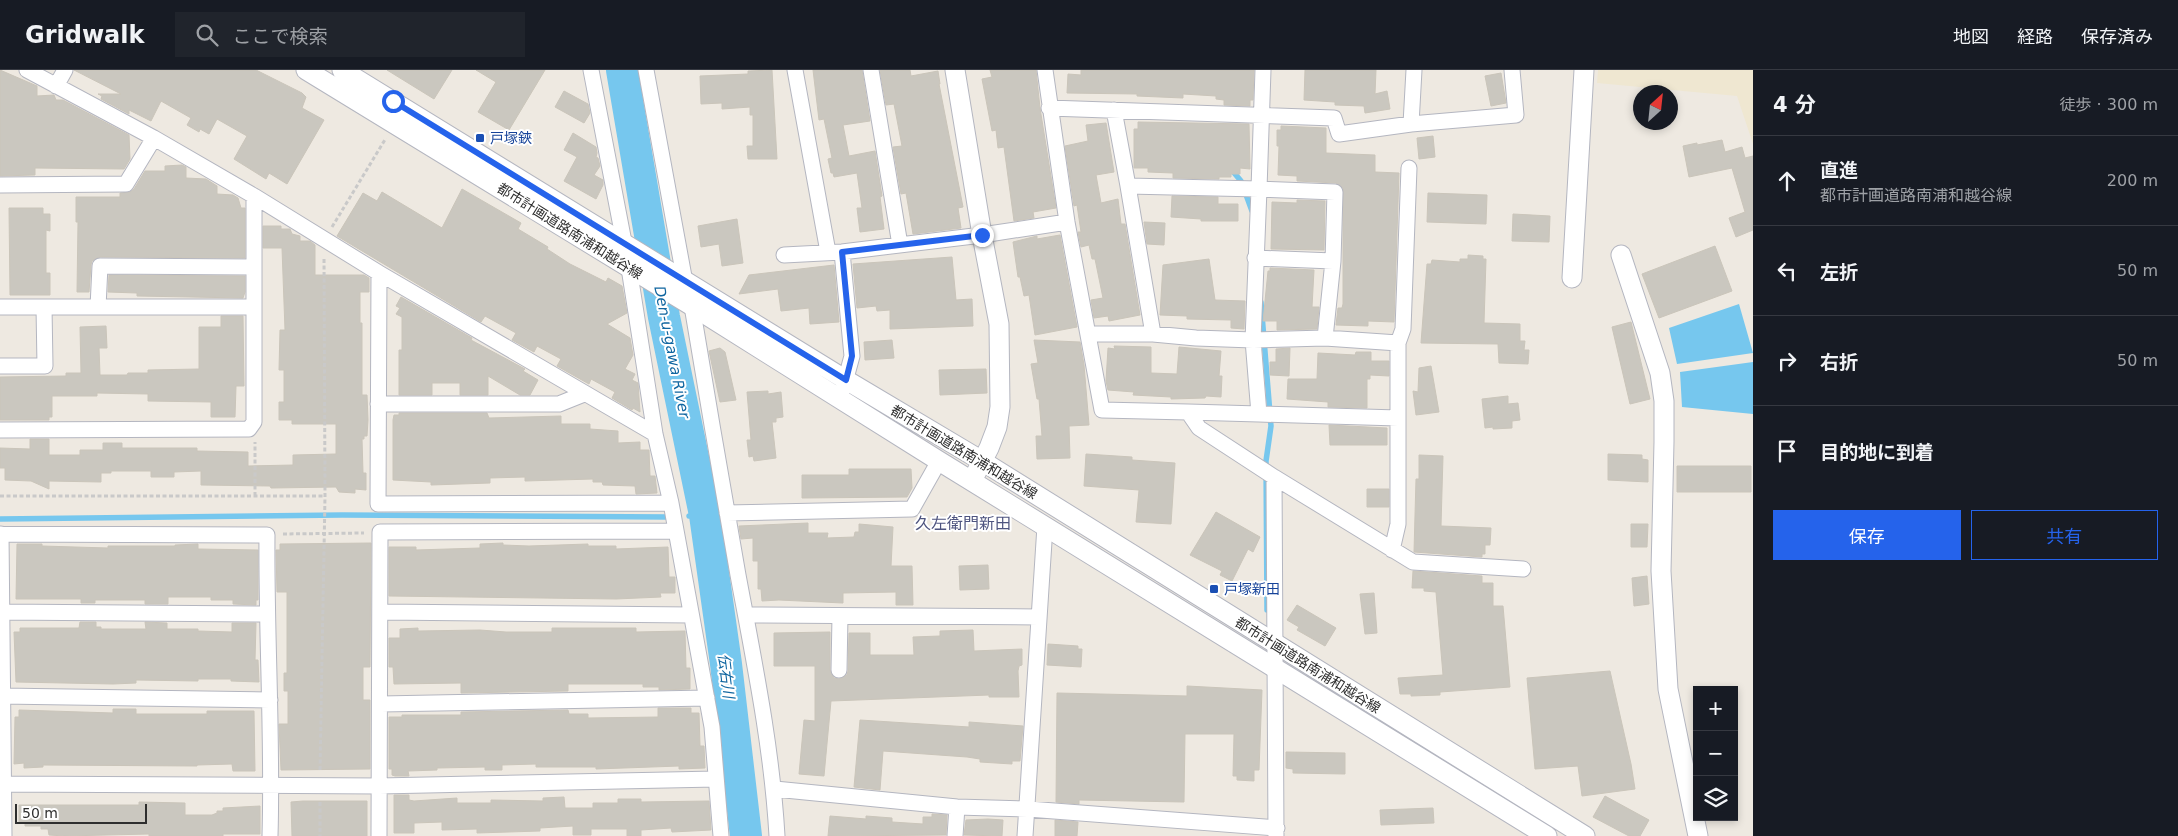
<!DOCTYPE html>
<html lang="ja">
<head>
<meta charset="utf-8">
<style>
	body { margin:0; font-family:"DejaVu Sans","Noto Sans JP",sans-serif; background:#20242c; color:#f1f3f6 }
	.controls { position:absolute; right:15px; bottom:15px; display:grid; overflow:hidden; border-radius:0px; box-shadow:0 2px 8px #0003 }
	.controls button { width:45px; height:45px; display:grid; place-items:center; padding:0; border:0; border-bottom:1px solid #363941; background:#171b24; color:#f1f3f6; font:25px sans-serif }
	.compass { position:absolute; left:1633px; top:15px; width:45px; height:45px; border-radius:50%; background:#171b24; box-shadow:0 2px 8px #0003; rotate:27deg }
	.scale { position:absolute; left:15px; bottom:12px; width:132px; box-sizing:border-box; padding-left:5px; border:2px solid #2e2e2e; border-top:0; font-size:14px; line-height:18px; white-space:nowrap; color:#2e2e2e; -webkit-text-stroke:4px #fff; paint-order:stroke }
	.stop { position:absolute; width:15px; height:15px; margin:-11px; border:4px solid #2563eb; border-radius:50%; background:#fff }
	.stop.end { background:#2563eb; border-color:#fff; box-shadow:0 1px 5px #0008 }
	.list { margin:0; padding:0; list-style:none }
	h2 { display:flex; justify-content:space-between; align-items:center; height:65px; margin:0; padding:0 20px; font-size:21px }
	h2 small { font-size:16px; font-weight:400; color:#9ea1a6 }
	.list li { display:grid; grid-template-columns:32px 1fr auto; gap:15px; align-items:center; box-sizing:border-box; height:90px; padding:0 20px; border-top:1px solid #363941 }
	.list b { display:block; font-size:19px; white-space:nowrap }
	.list p { margin:0; font-size:16px; white-space:nowrap; color:#9ea1a6 }
	.list em { font-size:16px; font-style:normal; color:#9ea1a6 }
	.actions { display:flex; gap:10px; padding:15px 20px }
	.actions a { flex:1; padding:11px 0; border:1px solid #2563eb; border-radius:0px; text-align:center; font-size:18px; color:#2563eb }
	.actions .main { background:#2563eb; color:#fff }
	.icon { flex:none; width:28px; height:28px; fill:none; stroke:currentColor; stroke-width:2; stroke-linecap:round; stroke-linejoin:round }
	.map { position:relative; flex:none; width:1753px; height:766px; overflow:hidden }
	header { display:flex; align-items:center; gap:30px; box-sizing:border-box; height:70px; padding:0 25px; background:#171b24; border-bottom:1px solid #363941 }
	header strong { font-size:24px }
	nav { display:flex; gap:28px; margin-inline-start:auto; font-size:18px }
	.search { width:350px; height:45px; background:#20242c; display:flex; align-items:center; gap:12px; box-sizing:border-box; padding:0 18px; border-radius:0px; color:#9ea1a6; font-size:19px }
	main { display:flex }
	aside { flex:1; background:#171b24 }
	.map>svg:first-child { display:block }
	.education { fill:#efe7d1 }
	.water { fill:#76c7ee }
	.lines { fill:none; stroke-linecap:round; stroke-linejoin:round }
	.stream { stroke:#76c7ee; stroke-width:5.5 }
	.river { stroke:#76c7ee; stroke-width:32 }
	.building { fill:#cac7bf; stroke:#cac5ba }
	.minor-casing { stroke:#b4b6c0; stroke-width:17 }
	.tertiary-casing { stroke:#b4b6c0; stroke-width:21 }
	.path { stroke:#c9c9c9; stroke-width:3; stroke-dasharray:4 2.5; stroke-linecap:butt }
	.minor { stroke:#fff; stroke-width:15 }
	.tertiary { stroke:#fff; stroke-width:19 }
	.route { stroke:#2563eb; stroke-width:6 }
	.transit-dot { fill:#1a4fb4; stroke:#fff; stroke-width:2 }
	.labels { text-anchor:middle; dominant-baseline:central; stroke-width:4; stroke-linejoin:round; paint-order:stroke }
	.transit-label { font-size:14px; fill:#164399; stroke:#fff; text-anchor:start }
	.street-label { font-size:14px; fill:#2e2e2e; stroke:#fff }
	.water-label { font-size:15px; font-style:italic; fill:#1066a0; stroke:#fff }
	.quarter-label { font-size:16px; fill:#4e547f; stroke:#fff }
</style>
</head>
<body>
<header>
<strong>Gridwalk</strong>
<div class="search"><svg class="icon" aria-label="search" viewBox="0 0 24 24"><circle cx="10" cy="10" r="6"/><path d="M15 15l6 6"/></svg>ここで検索</div>
<nav><a>地図</a><a>経路</a><a>保存済み</a></nav>
</header>
<main>
<div class="map">
<svg width="1753" height="766" viewBox="0 0 1753 766">
	<rect width="100%" height="100%" fill="#eee9e1"/>
	<path class="education" d="M1598 0H1753V74L1737 26 1597 13Z"/>
	<path class="water" d="M1739 234 1753 283 1677 294 1669 258Z
		M1753 292V344L1682 337 1680 302Z"/>
	<g class="lines">
		<path class="stream" d="M1230 98 1241 111 1252 141
			M1261 232 1271 356 1266 391 1267 540
			M689 446 705 445
			M0 449 342 445 668 447"/>
		<path class="river" d="M622 0 664 247 705 445 726 594 746 766"/>
	</g>
	<path class="building" d="M0 0 37 16V26L54 25 56 30H63L129 65 130 89 124 99 35 98V105L0 106Z
		M74 0H256L302 23 306 27 302 38 324 50 287 114 269 103 266 109 234 89 247 66 217 49 209 64 200 59 199 62 187 55 191 48 161 31 151 51 129 40V44L101 29 102 26 98 24H121Z
		M387 0H452L434 29Z
		M476 0H545L509 60 478 42 496 12Z
		M772 0 777 89H748L747 76H753V45H750V37L722 39V33L701 34 700 6 748 4V1Z
		M813 0H862L870 51 843 55 849 86 875 81 882 126 880 127 884 159 860 162 857 138H862L857 103 834 107 833 103H831L828 89 832 88 824 49 819 50Z
		M880 0H910L911 6 938 1 940 14H939L963 137 958 138 961 158 913 164 906 123 901 124 893 77 902 76 894 34 886 35Z
		M990 0H1036L1040 38 1056 138 1033 142 1034 148 1014 151 1004 77 998 78 996 60 992 61 982 9 992 7Z
		M1081 0H1254L1253 30H1250V36L1224 35V30L1216 29V26L1183 24V28L1137 26V24L1067 23 1068 4 1081 5Z
		M1305 0H1376L1375 24 1387 21 1390 39 1365 43 1364 36 1335 35V32L1304 30Z
		M1501 3 1506 33 1491 36 1485 6Z
		M564 21 588 34 590 43 584 53 555 37Z
		M1138 52 1249 54 1250 99 1240 98V104H1231V107H1219V109L1173 108V103L1148 102V98H1134V59H1138Z
		M1106 53 1114 102 1096 105 1101 133 1118 129 1121 154H1125L1140 245 1109 251 1108 246 1094 248 1091 230 1103 228 1095 189H1092L1089 175 1081 177 1078 162H1081L1077 135 1074 136 1065 76 1088 71 1086 55Z
		M1281 56 1326 58V83L1375 85V102L1399 103 1394 252 1368 251V256L1336 255 1338 238H1342L1343 234V118L1336 113 1297 111V106L1278 105 1279 76H1277V60H1281Z
		M573 63 596 77 597 83 596 87 598 88 600 96 594 105 603 110V115L596 129 564 111 577 87 564 80Z
		M1433 66 1435 87 1419 89 1417 68Z
		M1722 70 1725 82 1742 77 1745 88 1753 86V160L1736 167 1729 148 1745 142 1732 98 1689 107 1683 76 1697 73V75Z
		M182 95 186 97V108L206 109 217 116V124L233 125 238 128 241 138H245V188L100 187 92 191 91 195 89 222H77L78 152H76V127H120V123L130 122 134 119 145 101H165V96Z
		M462 119 521 153 518 159 548 177 547 179 570 194 606 212 608 208 622 216 627 243 607 254 630 268 633 285 625 299 635 304 632 310 638 313 640 342 633 338 632 340 612 328 615 322 591 309 589 314 557 296 561 289 537 276 534 282 512 270 516 263 485 246 481 252 337 166 363 123 377 131 382 122 442 158Z
		M1428 123 1487 125 1486 154 1427 152Z
		M1172 126 1218 127V134H1238V151H1201V149L1171 147Z
		M1297 130 1325 131 1324 180 1271 179 1272 132 1297 133Z
		M9 138H43V144H50V161L46 160V203H50V225H10Z
		M1513 144 1550 146 1549 172 1512 171Z
		M737 149 743 193 722 196 719 174 701 177 698 156Z
		M1144 152 1165 153 1164 175 1147 174Z
		M263 156H281V159H290L292 164 300 166V171H310L315 175V205H364L369 208V222H360V253H362V325H367L368 350 367 366H364V369H362L363 403H366V420L355 419V423L339 422 336 417 271 418 270 416 201 415V401L174 402V407H151V401H111V403H101V412L49 411V419L31 411 5 410V398H0V378L30 379V369H49V385H80V380H103V373H122V378H197V381L248 382V396L293 395V385L336 384V354H292V350H279V332H284V300H279L280 260H285L282 178H263Z
		M1060 165 1077 257 1035 265 1029 225 1024 226 1020 207H1018L1013 172 1037 166V169Z
		M1715 176 1732 221 1659 248 1642 204Z
		M1468 185 1483 186V189H1486L1484 253 1520 254V271H1525L1524 280H1529L1528 294 1499 293 1498 274 1421 273 1427 194H1431L1432 190 1460 192V189H1468Z
		M952 187 956 230 972 229 973 256 890 259V240L877 241 876 236 857 238 853 194Z
		M1209 189 1215 230 1245 231 1244 259 1231 258V250L1187 249V246L1160 245 1163 195Z
		M834 195 839 252 810 254 809 238 781 241 778 219 739 224 749 205Z
		M1270 198 1314 200 1312 237H1319L1317 259 1277 260V251H1263L1268 201H1270Z
		M109 205 245 206V222L243 228 137 226V223L108 222Z
		M401 227 472 268 471 270 525 299 523 301 538 310 530 325H520L488 306V325H460V313H432V325H399V280H402V247L396 244 400 238 396 236Z
		M221 246H243L244 316H236L235 347H211V332L148 331V324L97 323V326H52V347H49V350H0V307L66 306V303H81L80 257 106 256 107 278H99L100 305H127L128 303H148V300L199 299V257H221Z
		M1631 252 1650 329 1630 334 1612 257Z
		M892 270 894 288 865 290 864 272Z
		M1034 270 1080 272 1084 295 1089 355 1069 356 1070 388 1037 389 1036 366H1042L1039 329H1037L1031 294 1038 293Z
		M1114 276 1151 277V303L1177 304 1179 277 1221 281 1219 306H1222L1221 327 1206 326 1205 328 1171 329V327L1133 325 1134 322 1108 320 1106 311 1108 278 1115 279Z
		M720 278 725 282 736 330 720 332 709 281Z
		M1290 278 1289 306 1270 305V292H1276V279Z
		M1356 282H1371V291H1389V306L1370 305V309H1367V338L1328 337V332L1287 329 1288 309H1317L1318 283 1355 285Z
		M1431 296 1439 342 1416 345 1413 321 1418 322 1419 298Z
		M986 299 987 323 940 325 939 300Z
		M768 321V324L781 322 783 347 776 348V352H772L776 388 754 391 753 386 749 387 747 370H751L747 322Z
		M1508 326V334L1518 333 1520 350 1512 351V358L1493 359V357L1485 358 1482 329Z
		M399 343H487L489 348 561 346V354H590V359L618 361V373L640 372V380H649L650 406H655L657 423 636 424 635 416 603 415 602 412H593V409L525 411V407L490 408V413L431 415V412L393 410V350L394 345H399Z
		M1329 355 1387 358V375H1330Z
		M1086 384 1132 387V390L1175 393 1171 454 1136 452 1139 420 1084 416Z
		M1608 384 1642 385V389L1648 390V412L1608 410Z
		M1419 385 1443 386 1441 456 1491 458 1490 475H1485V484H1482V487L1414 482 1416 409H1419Z
		M1677 396H1751V422H1677Z
		M849 399H911L912 418 907 427 802 428V405H849Z
		M1367 419H1389V437H1367Z
		M1216 442 1260 467 1253 482 1248 479 1232 511 1220 505 1222 501 1190 485Z
		M808 453V463H828L827 468 854 467 855 462H859V454L893 457 891 496H912L913 535H896V522L843 523V533L779 530 762 531 761 519H758V491H753V468L741 469 739 456Z
		M1631 454H1648L1647 477H1631Z
		M371 473 370 597H363V630H370V699L281 700 279 654H288V621H284V603H287V522H277L276 480H280V474Z
		M503 473V475L529 476 588 474V476H616V479L668 477 669 507H675V523H660L661 527 616 529 389 526V477H416V480L480 478V474Z
		M17 474H42V476L108 478V476H175V475L198 474V479L258 480V530H256V535L233 534V530H211V527H168V534H145V530H95V533H81V529H16Z
		M988 495 989 519 960 520 959 496Z
		M1413 501 1482 506V513H1493V536H1503L1510 617 1440 622V625L1411 626V624H1400L1398 608 1443 605 1436 522 1424 521V518H1412Z
		M1647 506 1649 534 1634 536 1632 508Z
		M1374 523 1377 563 1365 564 1360 524Z
		M1297 535 1336 558 1325 576 1297 560 1299 557 1287 550Z
		M80 552H96V557H101V559H146L145 552 167 553V559H198V561L232 562V553H256L255 590H258L259 612 231 611V609H198V611L136 610V613L113 614 16 612 14 562H20V558H79Z
		M418 558V561L480 560 506 562H552V558H636V562L685 561 686 598H690V619L659 620V617H643V614H568V621L461 623V613L394 614 393 597H389V568H400V559Z
		M973 560 974 581 1022 579V595L1019 596 1018 601 1019 627H989V625L831 631 824 706 799 704 804 650 815 651V596H774V563L830 562V600L834 608 839 609 847 605 848 601 849 563H870V585H914L913 567 940 566V561Z
		M1048 574 1078 576V579H1082L1081 597 1047 595Z
		M1610 601 1631 694 1635 719 1582 726 1578 696 1535 699 1527 608Z
		M1187 616 1262 620 1259 700H1254V711L1237 710V706H1233L1234 664H1185L1184 732 1079 730V734L1056 732 1057 623 1187 626Z
		M658 638H691V643H699L700 676H704L705 698 679 699V696L596 699V697H536V694L502 695V700H485V697L437 698V700L408 701 409 706H395L392 705V699H389V647H402V645H461V642L568 640 569 644H588V648L658 647Z
		M113 639H136V644H207V641H254L255 701H233L232 694 197 695V696L43 695V697L24 698V693L14 694 15 647H19V640L113 643Z
		M860 650 969 657V652L1023 656 1020 691H1012V694L980 692V689L967 687 883 681 880 720 854 717Z
		M1286 682 1345 683V704L1293 703V699L1286 698Z
		M394 725H409V730L414 731 457 728V733H491V730L543 731V728L564 727 565 738H593V733H618V729H641V732L709 731 711 760 672 762 671 758 641 760V766H627V759H591V765H573V756L540 758V761L477 763V759L442 760V752L414 753V763H394Z
		M1605 726 1649 750 1640 766H1629L1593 747Z
		M303 731H367V766H292L291 732Z
		M139 732 185 733V745H212L217 743V741H223V738L260 736V764H223V766H149V764L65 766 49 765 48 759H41V756H25V752H19V735H139Z
		M1433 738 1434 753 1381 755 1380 740Z
		M932 744 947 745 946 765 828 766 830 746 866 749V746L892 748V752L923 754V747H932Z
		M988 749 1003 750 1002 766 964 765 966 750Z
		M1055 750 1078 752 1077 766H1055Z"/>
	<g class="lines">
		<defs>
			<path id="minor" d="M27 0 154 68 254 126 379 203 655 364
				M591 0 629 198 655 364 671 433 712 657 721 766
				M646 0 685 212 692 236C707 326 722 415 738 505 754 591 772 678 777 766
				M795 0 828 182
				M871 0 900 175
				M1045 0 1067 152 1102 340 1188 342 1199 358 1274 407 1276 766
				M1263 0 1259 119 1335 122 1333 191 1325 268
				M56 16 65 0
				M1049 38 1334 48 1339 64 1411 54 1516 45 1512 0
				M1114 40 1128 116 1259 119 1253 270 1259 344 1188 342
				M1411 54 1414 0
				M0 115 126 114 154 68
				M842 182 852 286 843 319
				M784 185 842 182 982 165 1067 152
				M1255 188 1333 191
				M379 203 378 434 671 433
				M0 237H253
				M98 237 100 196 254 197
				M1089 264H1153L1128 116
				M1153 264 1196 268 1253 270 1325 268 1398 273
				M0 296H45L44 237
				M378 334H559L584 324
				M1259 344 1398 348V273L1403 259 1409 98
				M0 360 249 359 254 352V126
				M1274 407 1413 492 1523 499
				M727 443 912 439 939 391
				M0 464 267 465C266 565 273 666 270 766
				M1 464 4 766
				M1392 480 1398 454V348
				M1 542 266 544
				M381 542 691 545
				M746 545 1039 547
				M839 600 840 546
				M1 626 270 630
				M381 634 707 628
				M0 714 379 716 716 709
				M775 719 957 737 1028 739 1277 758
				M379 766 380 462 676 461
				M955 766 957 737
				M1025 766 1045 456"/>
			<path id="tertiary" d="M306 0 692 236 939 391 1547 766
				M342 0 846 310 982 391 1585 766
				M955 0 982 165 999 254 1000 337 997 357 989 378 976 403
				M1621 185 1660 303 1664 331V372L1661 501 1668 619 1698 766
				M1572 208 1584 0"/>
		</defs>
		<use href="#minor" class="minor-casing"/>
		<use href="#tertiary" class="tertiary-casing"/>
		<path class="path" d="M332 157 386 68
			M0 426H324
			M255 426V372
			M283 464 364 463
			M320 700 325 426 324 187
			M320 732V766"/>
		<use href="#minor" class="minor"/>
		<use href="#tertiary" class="tertiary"/>
	</g>
	<g class="lines">
		<path class="route" d="M393 31 846 310 852 286 842 182 982 165"/>
	</g>
	<g class="transit-dot">
		<rect x="475" y="63" width="10" height="10" rx="2.5"/>
		<rect x="1209" y="514" width="10" height="10" rx="2.5"/>
	</g>
	<g class="labels">
		<g class="transit-label">
			<text x="490" y="68">戸塚鋏</text>
			<text x="1224" y="519">戸塚新田</text>
		</g>
		<g class="street-label">
			<text transform="translate(570 161) rotate(32)">都市計画道路南浦和越谷線</text>
			<text transform="translate(964 382) rotate(31)">都市計画道路南浦和越谷線</text>
			<text transform="translate(1308 595) rotate(32)">都市計画道路南浦和越谷線</text>
		</g>
		<g class="water-label">
			<text transform="translate(672 282) rotate(79)">Den-u-gawa River</text>
			<text transform="translate(726 606) rotate(83)">伝右川</text>
		</g>
		<g class="quarter-label">
			<text x="963" y="453">久左衛門新田</text>
		</g>
	</g>
</svg>
<div class="controls">
<button>+</button>
<button>−</button>
<button><svg class="icon" aria-label="layers" viewBox="0 0 24 24"><path d="M12 4l9 5-9 5-9-5zM3 14l9 5 9-5"/></svg></button>
</div>
<svg class="compass" viewBox="-18 -18 36 36"><path d="M0-13l5 13h-10z" fill="#e53935"/><path d="M0 13l5-13h-10z" fill="#9ea1a6"/></svg>
<div class="scale">50 m</div>
<div class="stop" style="left:393px;top:31px"></div>
<div class="stop end" style="left:982px;top:165px"></div>
</div>
<aside>
<h2>4 分<small>徒歩 · 300 m</small></h2>
<ul class="list">
<li><svg class="icon" aria-label="ahead" viewBox="0 0 24 24"><path d="M12 20V5M6 11l6-6 6 6"/></svg><div><b>直進</b><p>都市計画道路南浦和越谷線</p></div><em>200 m</em></li>
<li><svg class="icon" aria-label="left" viewBox="0 0 24 24"><path d="M17 20v-9H6M10 6l-5 5 5 5"/></svg><div><b>左折</b></div><em>50 m</em></li>
<li><svg class="icon" aria-label="right" viewBox="0 0 24 24"><path d="M7 20v-9h11M14 6l5 5-5 5"/></svg><div><b>右折</b></div><em>50 m</em></li>
<li><svg class="icon" aria-label="arrive" viewBox="0 0 24 24"><path d="M6 21V4h12l-3 4 3 4H6"/></svg><div><b>目的地に到着</b></div></li>
</ul>
<div class="actions"><a class="main">保存</a><a>共有</a></div>
</aside>
</main>
</body>
</html>
